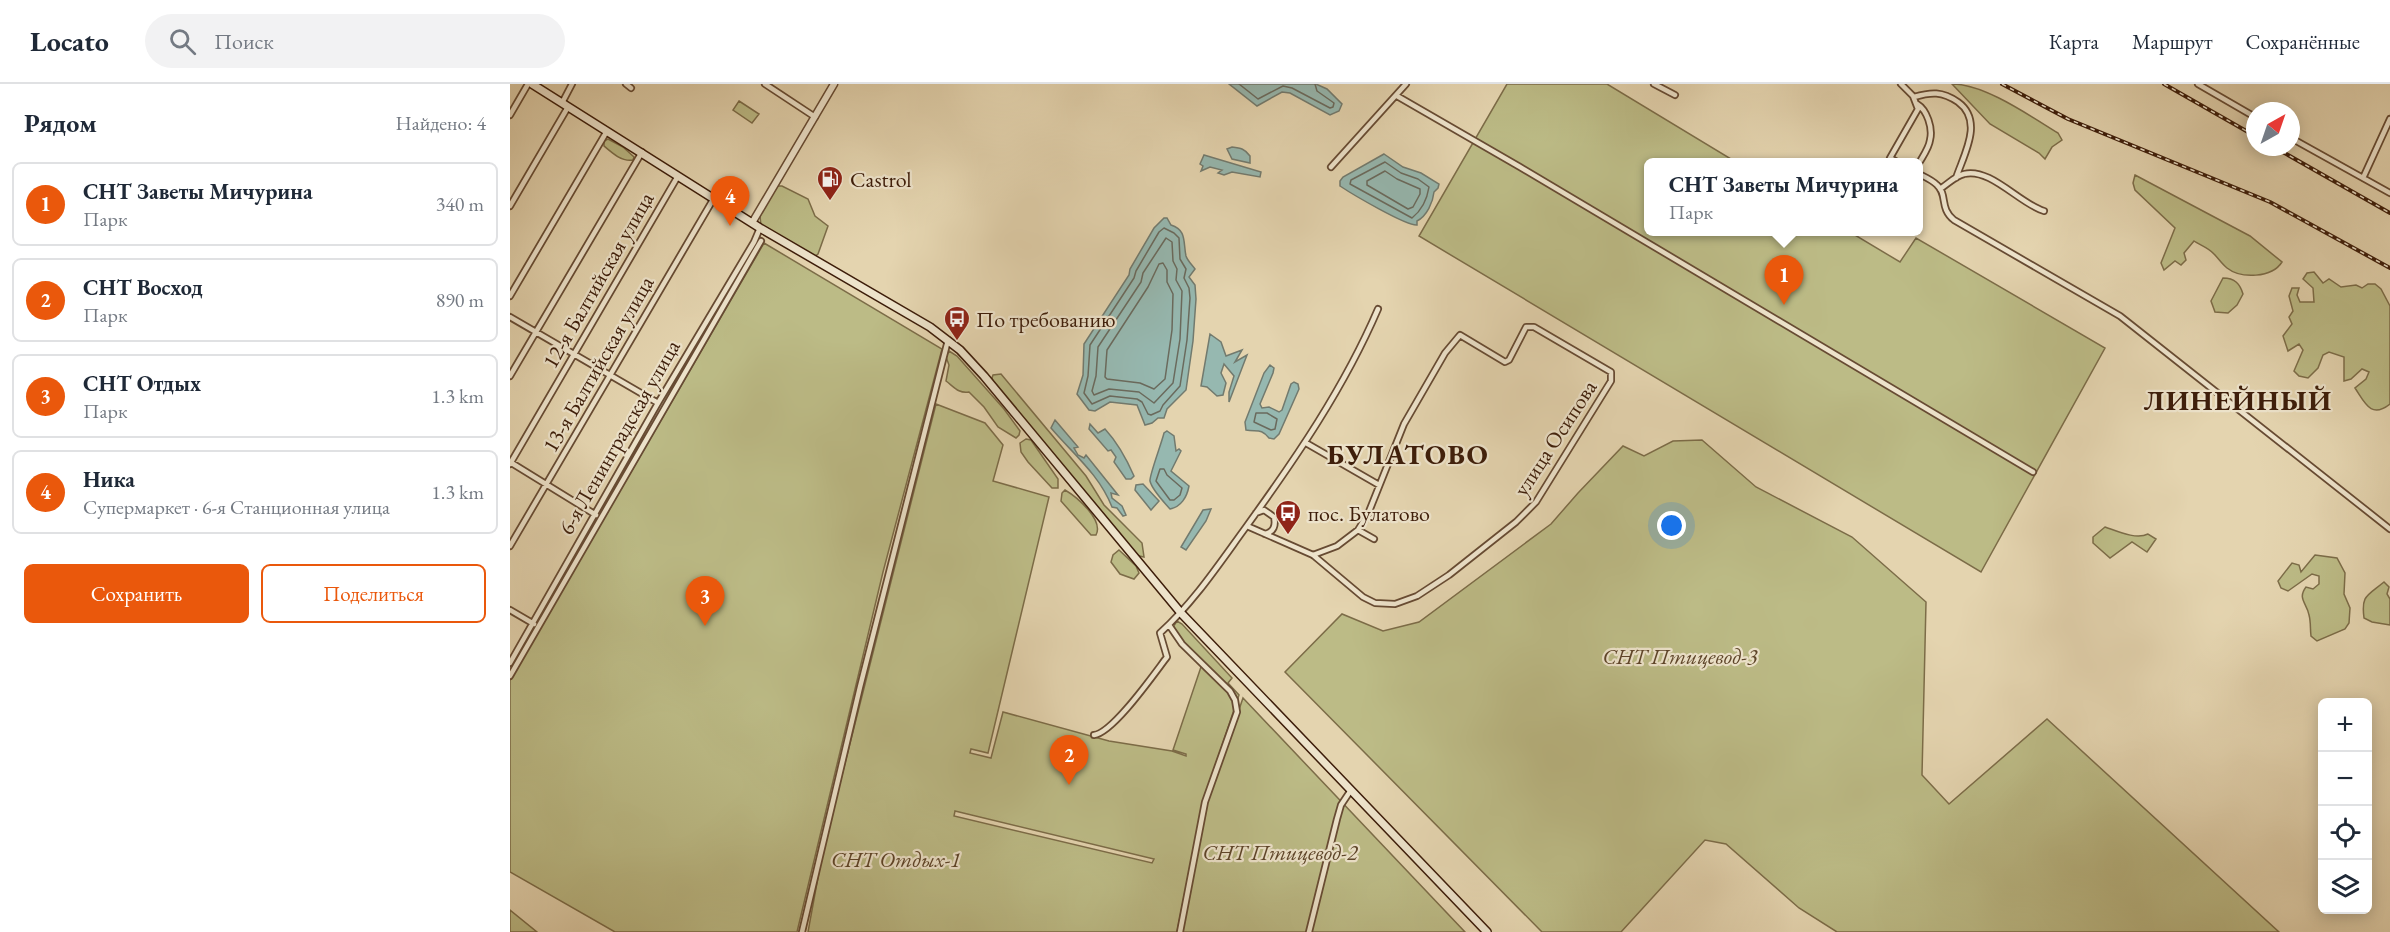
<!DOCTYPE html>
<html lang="ru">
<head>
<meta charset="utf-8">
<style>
	body { margin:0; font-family:"EB Garamond",serif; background:#f2f2f3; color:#1f2937 }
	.controls { position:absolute; right:18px; bottom:18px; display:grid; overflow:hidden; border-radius:9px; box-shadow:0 3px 15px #0003 }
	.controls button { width:54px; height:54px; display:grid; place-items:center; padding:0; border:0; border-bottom:2px solid #e0e1e3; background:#fff; color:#1f2937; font:30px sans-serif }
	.compass { position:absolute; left:1736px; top:18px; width:54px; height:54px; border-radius:50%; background:#fff; box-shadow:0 3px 15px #0003; rotate:40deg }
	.you { position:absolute; left:1162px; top:442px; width:21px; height:21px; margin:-15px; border:4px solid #fff; border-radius:50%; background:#1a73e8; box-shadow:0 0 0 9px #1a73e833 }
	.badge { display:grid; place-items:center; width:39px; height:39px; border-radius:50%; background:#ea580c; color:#fff; font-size:20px; font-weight:700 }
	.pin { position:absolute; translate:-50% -50px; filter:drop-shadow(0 2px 3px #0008) }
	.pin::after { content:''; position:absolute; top:32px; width:21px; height:18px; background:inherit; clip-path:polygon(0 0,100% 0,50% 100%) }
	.popup { position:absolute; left:1134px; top:74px; width:279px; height:78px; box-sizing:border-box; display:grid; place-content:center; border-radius:9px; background:#fff; filter:drop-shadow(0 2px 4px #0005); font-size:20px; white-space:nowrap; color:#747a83 }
	.popup b { font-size:22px; color:#1f2937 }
	.popup::after { content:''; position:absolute; left:50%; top:100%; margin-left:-12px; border:12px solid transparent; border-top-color:#fff }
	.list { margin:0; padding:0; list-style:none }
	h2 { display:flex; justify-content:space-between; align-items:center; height:78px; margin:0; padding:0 24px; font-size:26px }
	h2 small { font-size:20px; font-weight:400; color:#747a83 }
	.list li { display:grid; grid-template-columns:39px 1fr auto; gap:18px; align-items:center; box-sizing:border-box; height:84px; margin:0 12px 12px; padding:0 12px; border:2px solid #e0e1e3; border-radius:9px }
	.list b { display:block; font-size:22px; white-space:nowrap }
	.list p { margin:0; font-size:20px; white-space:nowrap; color:#747a83 }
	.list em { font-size:20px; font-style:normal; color:#747a83 }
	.actions { display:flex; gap:12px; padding:18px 24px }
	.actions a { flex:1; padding:14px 0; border:2px solid #ea580c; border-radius:9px; text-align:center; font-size:21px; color:#ea580c }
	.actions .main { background:#ea580c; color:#fff }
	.icon { flex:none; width:33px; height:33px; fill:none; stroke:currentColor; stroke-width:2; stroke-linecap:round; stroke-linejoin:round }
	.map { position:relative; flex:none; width:1880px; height:848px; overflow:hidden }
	header { display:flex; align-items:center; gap:36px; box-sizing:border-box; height:84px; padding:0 30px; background:#fff; border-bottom:2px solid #e0e1e3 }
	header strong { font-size:28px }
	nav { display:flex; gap:33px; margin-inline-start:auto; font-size:21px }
	.search { width:420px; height:54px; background:#f2f2f3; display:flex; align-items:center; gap:15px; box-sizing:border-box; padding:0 21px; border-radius:33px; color:#747a83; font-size:22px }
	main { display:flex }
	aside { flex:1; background:#fff }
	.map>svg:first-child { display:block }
	.green { fill:#bcbb86; stroke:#7c6c48; stroke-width:1.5; fill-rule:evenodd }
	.water { fill:#96b8b0; stroke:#727a6e; stroke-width:1.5 }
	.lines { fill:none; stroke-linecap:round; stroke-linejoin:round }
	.shore { stroke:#6a6a5d; stroke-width:1.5 }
	.minor-casing { stroke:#674b33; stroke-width:8 }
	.tertiary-casing { stroke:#674b33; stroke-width:9 }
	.secondary-casing { stroke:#3d1d0a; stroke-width:10 }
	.minor { stroke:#ede3cb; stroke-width:4.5 }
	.tertiary { stroke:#ede3cb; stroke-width:6 }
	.secondary { stroke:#ede3cb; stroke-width:7 }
	.rail-casing { stroke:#3d1d0a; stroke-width:4 }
	.rail { stroke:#ede3cb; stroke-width:1.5; stroke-dasharray:4.5; stroke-linecap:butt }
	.labels { text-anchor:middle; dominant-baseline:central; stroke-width:4.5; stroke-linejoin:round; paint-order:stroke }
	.poi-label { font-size:22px; fill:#3d1d0a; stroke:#ede3cb; text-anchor:start }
	.street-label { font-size:22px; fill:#3d1d0a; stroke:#ede3cb }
	.park-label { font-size:22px; font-style:italic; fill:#5d4429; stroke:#ede3cb }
	.district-label { font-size:28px; font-weight:bold; letter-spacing:1.5px; fill:#3d1d0a; stroke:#ede3cb }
</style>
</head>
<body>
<header>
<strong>Locato</strong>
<div class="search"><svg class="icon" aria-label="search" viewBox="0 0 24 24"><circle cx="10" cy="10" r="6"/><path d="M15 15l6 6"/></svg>Поиск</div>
<nav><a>Карта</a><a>Маршрут</a><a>Сохранённые</a></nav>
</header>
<main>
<aside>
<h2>Рядом<small>Найдено: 4</small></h2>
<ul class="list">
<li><span class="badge">1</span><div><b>СНТ Заветы Мичурина</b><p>Парк</p></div><em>340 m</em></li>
<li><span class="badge">2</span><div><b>СНТ Восход</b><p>Парк</p></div><em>890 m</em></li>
<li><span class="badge">3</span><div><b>СНТ Отдых</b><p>Парк</p></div><em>1.3 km</em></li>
<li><span class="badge">4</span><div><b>Ника</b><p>Супермаркет · 6-я Станционная улица</p></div><em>1.3 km</em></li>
</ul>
<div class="actions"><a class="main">Сохранить</a><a>Поделиться</a></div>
</aside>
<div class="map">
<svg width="1880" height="848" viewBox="0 0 1880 848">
	<rect width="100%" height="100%" fill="#e4d4af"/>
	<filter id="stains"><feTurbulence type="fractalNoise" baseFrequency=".00333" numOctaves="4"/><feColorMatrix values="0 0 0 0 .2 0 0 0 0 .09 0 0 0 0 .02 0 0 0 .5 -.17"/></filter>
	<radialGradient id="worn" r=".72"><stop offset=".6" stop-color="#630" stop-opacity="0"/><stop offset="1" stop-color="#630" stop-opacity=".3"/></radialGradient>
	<path class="green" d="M997 0H1097L1226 78 1139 79V148H1340L1390 178 1406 154 1595 264 1471 488 909 152Z
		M1442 0C1475 0 1520 32 1548 49L1552 56 1542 63 1535 75 1529 69 1480 40Z
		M229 17 249 30 242 39 223 26Z
		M98 55 113 63 124 73 123 76C112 78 102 69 94 62V57Z
		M1625 91 1740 152 1772 178C1762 194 1731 195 1717 184 1712 180 1708 174 1704 170 1699 164 1690 161 1684 157L1674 169 1676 176 1671 181 1665 177 1654 186 1651 179 1665 144 1625 106 1623 99Z
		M267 102H272L298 115 305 132 318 142 308 170 304 173 251 142 250 132Z
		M254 159 432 265 373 488 287 848H105L0 788V596Z
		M1804 188 1813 199 1819 195 1831 203 1846 201 1852 204 1858 200H1865L1871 205 1880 222V320C1861 335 1855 319 1845 304L1856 295 1859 288 1852 285 1841 295 1834 297V273L1819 268 1813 271 1808 284 1798 294 1789 292 1784 287 1793 266 1789 260 1778 267 1773 252 1782 240 1779 233 1783 227 1779 212 1782 204H1789L1787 211 1790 218H1804L1803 204 1793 195 1797 189Z
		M1713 194C1725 194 1730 200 1733 210L1727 221 1718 229 1705 228 1701 217Z
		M439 267 447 272 494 325 510 347 509 351 506 354 488 343 474 323 459 308C449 310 444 303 436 297L439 281 436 273Z
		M491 290 576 392 594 421 632 459 634 473 625 471 484 300 482 294 483 291Z
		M426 320 475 339 493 361 483 397 539 413 478 669 461 665 460 669 481 674 493 628 599 657 662 667 676 672V670L663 666 693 577 672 557 663 543 667 537 672 540 722 594 718 599 729 611 693 718 667 848H298L313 766ZM445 727 644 775 642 779 444 732Z
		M516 355 521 356 548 395V404H542L518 378 511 368 510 359Z
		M1192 356 1246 403 1342 453 1416 518 1412 691 1439 720 1537 635 1769 848H1327L1289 824 1216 760 1195 756 1111 848H1032L775 588 832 530 873 547 909 538 1041 440 1068 409 1113 362 1134 372 1163 357Z
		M555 406C567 413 594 436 586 451H581L551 417 552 409Z
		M1595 443C1607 447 1626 456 1638 450L1646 455 1637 468 1622 458 1600 474 1583 459V453Z
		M609 466 626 482 629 489 624 495 610 490 601 478 603 471Z
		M1805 471 1827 474 1835 489 1834 510 1840 524 1839 539 1835 545 1807 557 1801 552C1800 545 1801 538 1799 531 1797 519 1787 515 1796 503L1803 505 1809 500V492L1802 490 1778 507 1771 504 1768 497 1782 479 1789 481 1791 488Z
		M1874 498 1879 503 1877 510 1880 515V541L1862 538 1854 534C1851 511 1857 512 1874 498Z
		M733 614 955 848H672L697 719Z
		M0 826 27 848H0Z"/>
	<path class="water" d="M719 0H806L817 5 832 20 829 27 820 31 780 9 772 8 747 22Z
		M722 63C731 64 735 65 740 72V79L722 75 717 65Z
		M874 70 893 83 911 89 929 100 928 104 924 108C923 118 917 132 907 137V141C896 142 842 110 830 102V97L833 93Z
		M694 71 751 88 750 93 722 88 714 91 708 89 712 86 700 83 691 87 693 82 690 80Z
		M654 134H657L661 141C677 146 673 158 676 172 677 176 682 181 685 185L679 193 685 201 686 215 683 257 676 306 657 325 654 334H648L642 339 635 341 627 321 600 318 585 327 579 326 567 310 573 291 574 260 619 191 620 185 644 144Z
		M700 250 711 258 716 272 732 266 725 278 737 271 719 318V308L724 292 714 280 711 289 716 299 713 311 707 312 697 303 691 302Z
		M760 281 764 284 763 289 750 320 752 324 759 323 769 328 772 326 781 300 784 298 788 300 789 305 769 350 764 355 759 354C751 344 747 348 736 346L735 338 754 289Z
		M545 336 568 363 564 364 568 371 574 374 576 371 608 411 601 409 602 414 612 422 616 431 613 432 607 424 602 423C589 390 563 370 541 344Z
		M580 340 588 349 595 345C607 358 617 376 624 392L621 395H616L604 378 606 373 601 366 598 367 579 345Z
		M657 347 664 352 666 367 669 365 671 367 661 387 679 402C677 413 671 423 660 425 654 418 642 406 640 397 639 392 652 358 654 349Z
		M633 400 649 417 641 426 625 406 626 401Z
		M701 425 696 437 676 466 671 463 693 426Z"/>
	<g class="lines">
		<path class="shore" d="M729 0 748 15 773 2 782 4 820 24 823 23 824 19 807 7 805 0
			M875 78 891 89 908 95 919 103C917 116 912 126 902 134L840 100 841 96Z
			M875 87 887 95 910 105V110L903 123 898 125 857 101V97Z
			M654 144 664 149 669 154 670 175 676 185 674 194 679 204 680 214 677 256 670 302 653 321 650 327 641 331 638 330 632 318 627 315 600 312 582 320 574 309 578 292 580 261 624 194 626 187 649 148Z
			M656 154 662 158 663 177 667 185 666 196 672 207 670 255 663 299 644 319 629 308 599 305 584 311 582 307 586 292 588 263 631 198 633 189Z
			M653 179 657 186V198L663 210 662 246 655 295 644 305 630 299 597 295 595 293 597 266 638 203 649 180Z
			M746 329H757L767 335 765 345 761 346 744 338Z
			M650 385H654L657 391 672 404 670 411 664 416H660L646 397Z"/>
		<defs>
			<path id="minor" d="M116 0 121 4
				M255 0 305 33
				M1144 0 1165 11
				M1688 0 1745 33
				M887 12 1010 83 1523 388
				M1404 13C1421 8 1432 7 1448 18 1474 37 1454 70 1446 94
				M52 19 62 0
				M1407 20C1417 26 1423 44 1420 56 1419 64 1413 72 1409 79
				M0 31 18 0
				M1781 54 1880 109
				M1389 79 1380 74 1408 25 1403 12 1391 0
				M821 83 896 0
				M1409 90C1415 93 1422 96 1427 101 1438 111 1429 124 1444 136L1610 232 1880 445
				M1853 94 1880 35
				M1430 105C1438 100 1445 92 1454 90 1480 83 1510 120 1534 127
				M0 122 58 23
				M0 212 97 47
				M0 233 148 319
				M0 292 132 68
				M796 359 869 401
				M0 378 86 431
				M0 380 168 92
				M746 429 754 426 764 433C766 441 764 448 755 450
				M737 442 803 471 853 513 865 519 885 520 907 512 939 491 1006 438 1026 418 1101 297V288L1024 243H1016L999 276 995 278 950 251 935 269 894 340 858 430 848 446 827 462 803 471
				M848 446 864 455
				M0 462 204 114
				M0 526 24 540
				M659 541 672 560 720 607 725 616 727 628 695 718 670 848
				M0 579 148 319 244 158 250 144
				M0 592 251 157
				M584 651C603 649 644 590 657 573L650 549C684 518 709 480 736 443 786 374 834 304 868 225
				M292 848 350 603 438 256
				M799 848 827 735 831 721 841 706"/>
			<path id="tertiary" d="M242 139 324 0"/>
			<path id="secondary" d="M22 0 250 144 420 243 450 266 474 292 671 529 977 848"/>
		</defs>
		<use href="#minor" class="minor-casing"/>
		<use href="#tertiary" class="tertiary-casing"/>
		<use href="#secondary" class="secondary-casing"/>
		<use href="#minor" class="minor"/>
		<use href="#tertiary" class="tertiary"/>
		<use href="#secondary" class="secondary"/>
		<defs>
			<path id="rail" d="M1492 0 1558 35 1760 118 1880 184
				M1654 0 1745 52
				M1764 63 1880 129"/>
		</defs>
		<use href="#rail" class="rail-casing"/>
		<use href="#rail" class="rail"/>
	</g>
	<defs>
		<symbol id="fuel-pin" viewBox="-11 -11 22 30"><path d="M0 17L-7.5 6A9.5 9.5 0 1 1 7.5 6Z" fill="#8f2418" stroke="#ede3cb"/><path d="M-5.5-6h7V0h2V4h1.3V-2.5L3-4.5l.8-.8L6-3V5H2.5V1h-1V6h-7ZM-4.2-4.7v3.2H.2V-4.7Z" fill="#fff"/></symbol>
		<symbol id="bus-pin" viewBox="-11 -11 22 30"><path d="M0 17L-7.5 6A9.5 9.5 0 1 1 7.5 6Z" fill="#8f2418" stroke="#ede3cb"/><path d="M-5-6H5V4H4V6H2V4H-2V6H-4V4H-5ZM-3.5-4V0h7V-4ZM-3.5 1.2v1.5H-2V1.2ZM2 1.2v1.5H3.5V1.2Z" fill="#fff"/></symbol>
	</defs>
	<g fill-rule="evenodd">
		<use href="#fuel-pin" x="305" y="80" width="30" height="40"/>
		<use href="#bus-pin" x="432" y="220" width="30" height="40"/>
		<use href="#bus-pin" x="763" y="414" width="30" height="40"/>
	</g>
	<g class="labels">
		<g class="poi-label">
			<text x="340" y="95">Castrol</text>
			<text x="466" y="235">По требованию</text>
			<text x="798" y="429">пос. Булатово</text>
		</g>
		<g class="street-label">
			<text transform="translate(88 196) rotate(-60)">12-я Балтийская улица</text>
			<text transform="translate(88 280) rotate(-60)">13-я Балтийская улица</text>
			<text transform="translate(109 353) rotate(-60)">6-я Ленинградская улица</text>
			<text transform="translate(1045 354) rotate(-57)">улица Осипова</text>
		</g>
		<g class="park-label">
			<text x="1170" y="572">СНТ Птицевод-3</text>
			<text x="770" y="768">СНТ Птицевод-2</text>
			<text x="386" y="775">СНТ Отдых-1</text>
		</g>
		<g class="district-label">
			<text x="1728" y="316">ЛИНЕЙНЫЙ</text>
			<text x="898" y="370">БУЛАТОВО</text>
		</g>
	</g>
	<rect width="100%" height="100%" filter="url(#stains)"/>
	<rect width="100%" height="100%" fill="url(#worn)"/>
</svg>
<div class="controls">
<button>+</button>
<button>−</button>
<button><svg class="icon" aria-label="locate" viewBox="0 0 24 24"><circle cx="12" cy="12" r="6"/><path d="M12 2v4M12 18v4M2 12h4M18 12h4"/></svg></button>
<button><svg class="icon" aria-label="layers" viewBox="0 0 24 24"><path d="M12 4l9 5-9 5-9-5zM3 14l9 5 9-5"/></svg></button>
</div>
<svg class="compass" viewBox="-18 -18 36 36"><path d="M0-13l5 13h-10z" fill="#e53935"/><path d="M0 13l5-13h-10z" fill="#747a83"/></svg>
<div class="you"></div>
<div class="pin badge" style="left:1274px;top:221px">1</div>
<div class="popup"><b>СНТ Заветы Мичурина</b>Парк</div>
<div class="pin badge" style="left:559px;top:701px">2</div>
<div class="pin badge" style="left:195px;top:542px">3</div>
<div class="pin badge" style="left:220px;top:142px">4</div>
</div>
</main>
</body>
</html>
